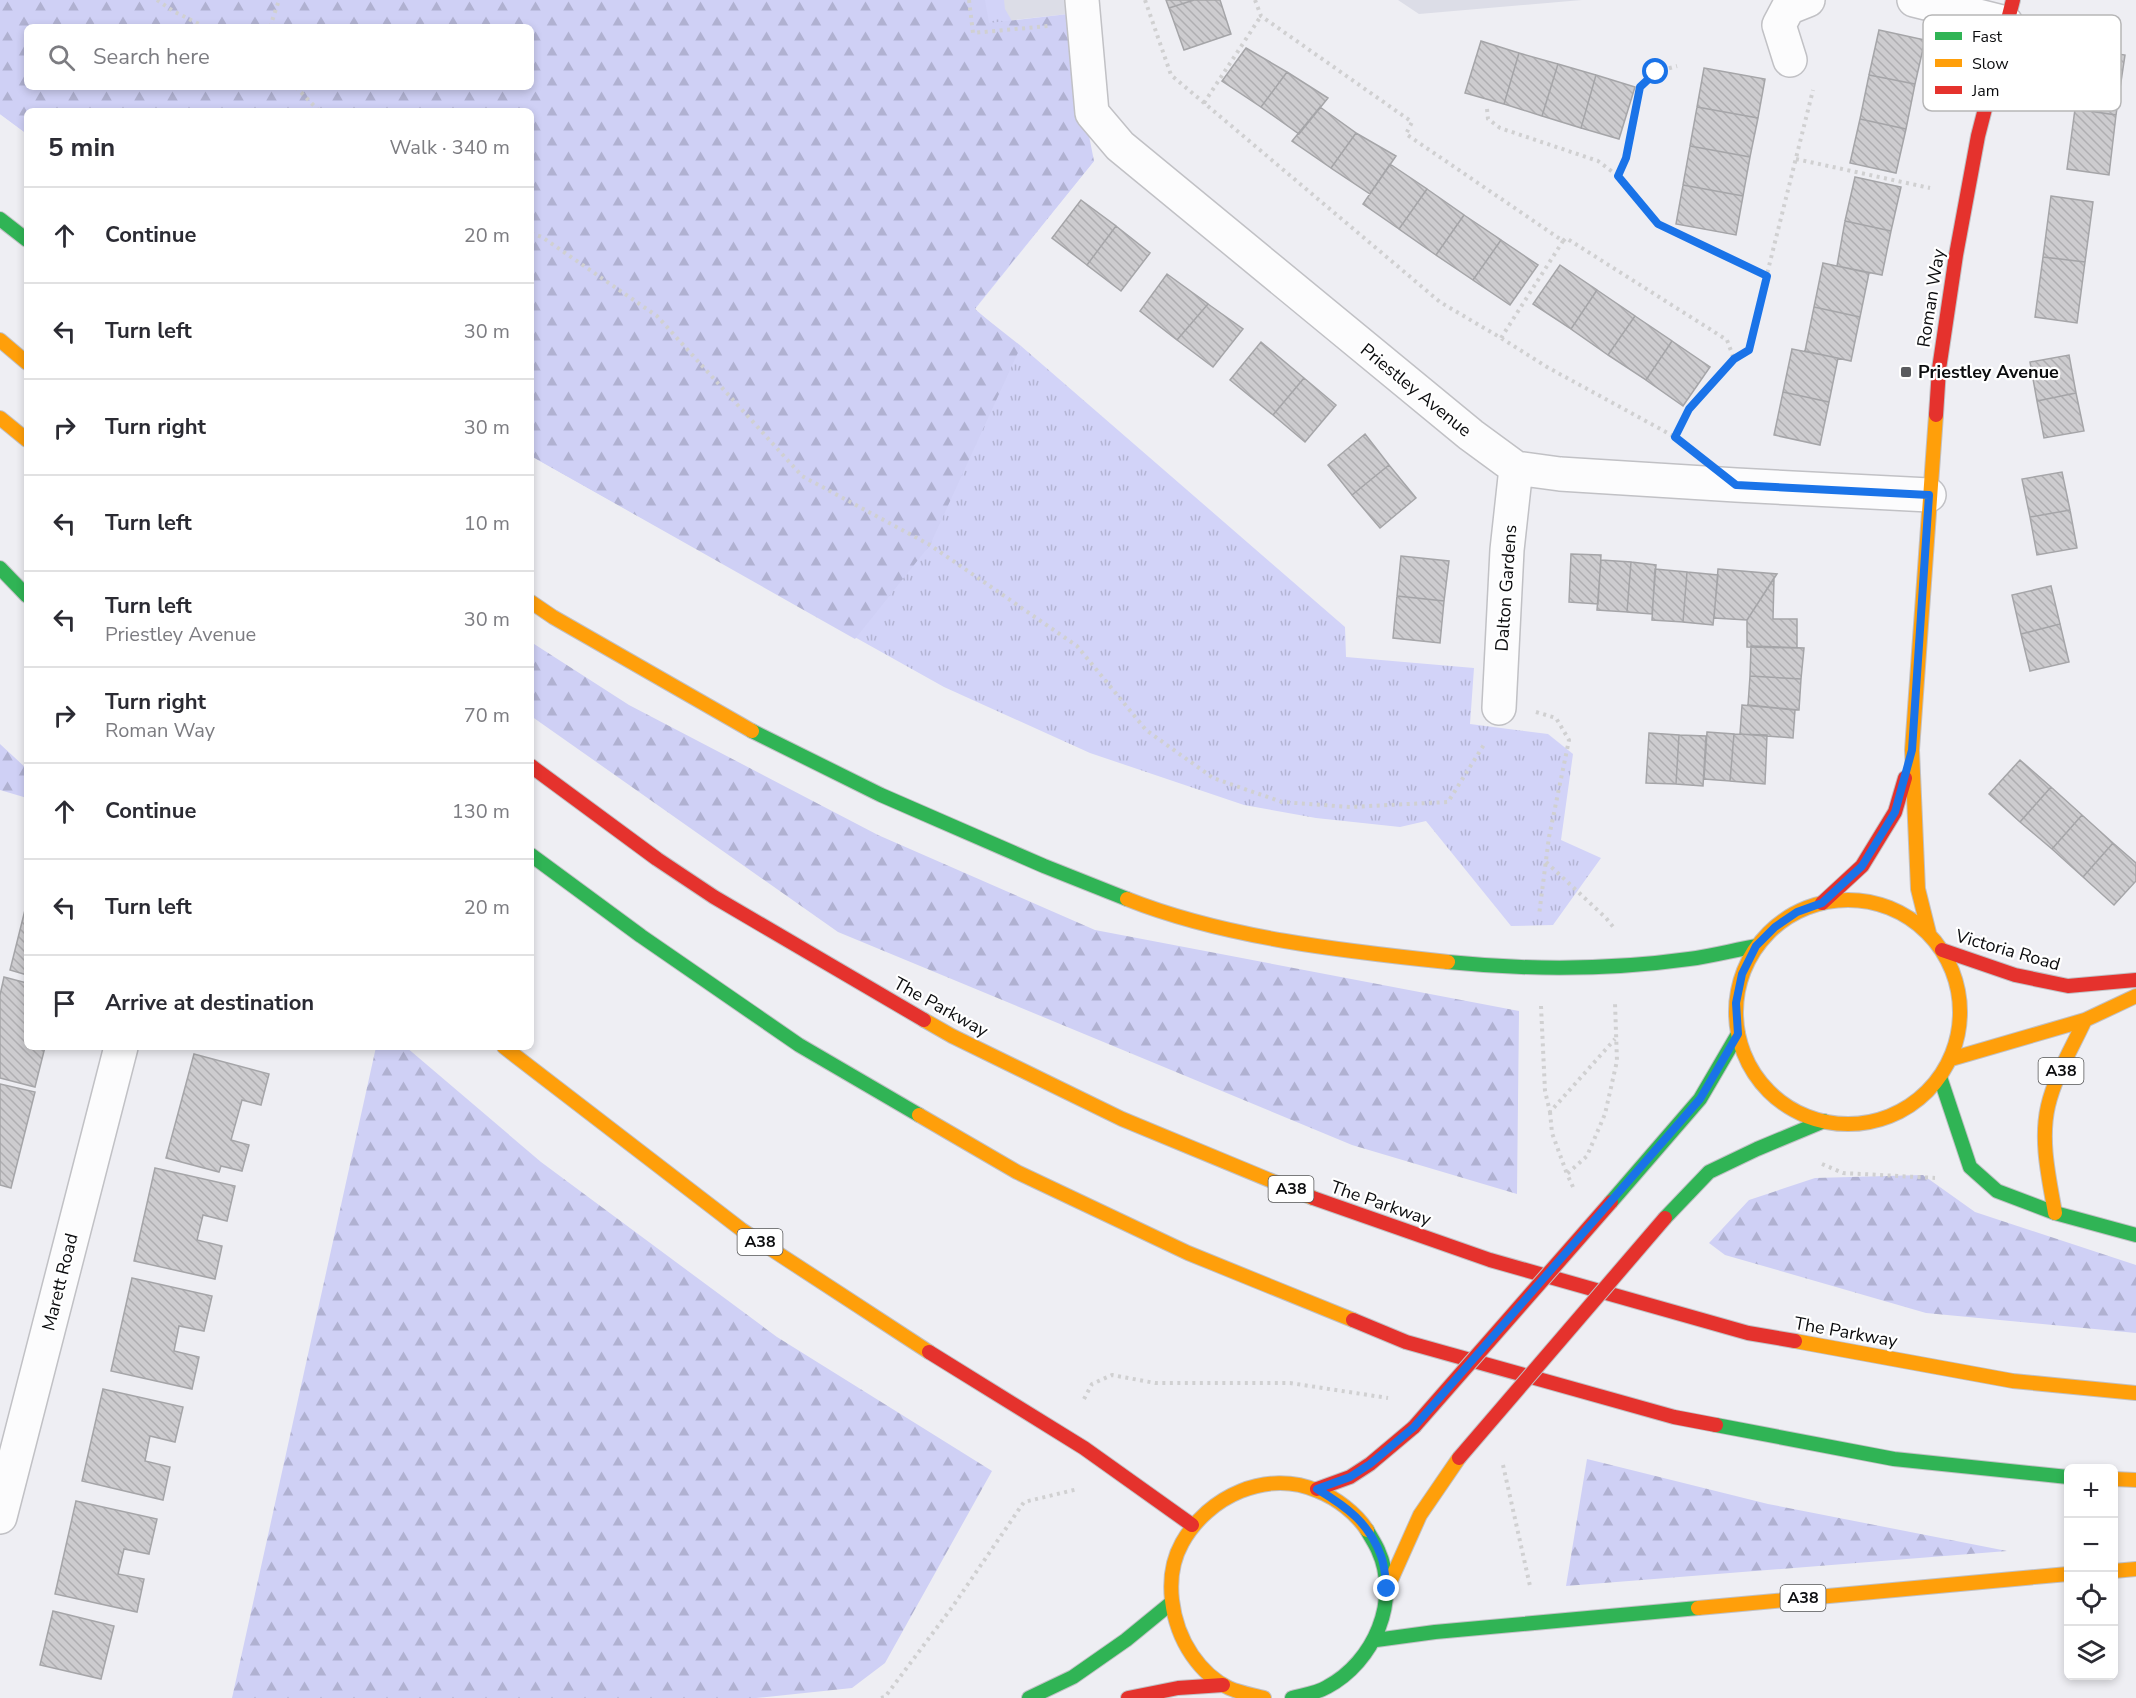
<!DOCTYPE html>
<html lang="en">
<head>
<meta charset="utf-8">
<style>
	body { margin:0; font-family:"Nunito Sans",sans-serif; background:#f2f2f3; color:#2b2b33 }
	.controls { position:absolute; right:18px; bottom:18px; display:grid; overflow:hidden; border-radius:9px; box-shadow:0 3px 9px #0003 }
	.controls button { width:54px; height:54px; display:grid; place-items:center; padding:0; border:0; border-bottom:2px solid #e1e1e2; background:#fff; color:#2b2b33; font:30px sans-serif }
	.stop { position:absolute; width:18px; height:18px; margin:-14px; border:4px solid #1a73e8; border-radius:50%; background:#fff }
	.stop.end { background:#1a73e8; border-color:#fff; box-shadow:0 2px 6px #0008 }
	.list { margin:0; padding:0; list-style:none }
	h2 { display:flex; justify-content:space-between; align-items:center; height:78px; margin:0; padding:0 24px; font-size:26px }
	h2 small { font-size:20px; font-weight:400; color:#7c7c81 }
	.list li { display:grid; grid-template-columns:39px 1fr auto; gap:18px; align-items:center; box-sizing:border-box; height:96px; padding:0 24px; border-top:2px solid #e1e1e2 }
	.list b { display:block; font-size:22px; white-space:nowrap }
	.list p { margin:0; font-size:20px; white-space:nowrap; color:#7c7c81 }
	.list em { font-size:20px; font-style:normal; color:#7c7c81 }
	.icon { flex:none; width:33px; height:33px; fill:none; stroke:currentColor; stroke-width:2; stroke-linecap:round; stroke-linejoin:round }
	.map { position:relative; flex:none; width:2136px; height:1698px; overflow:hidden }
	.search { position:absolute; background:#fff; box-shadow:0 3px 9px #0003; left:24px; top:24px; width:510px; height:66px; display:flex; align-items:center; gap:15px; box-sizing:border-box; padding:0 21px; border-radius:9px; color:#7c7c81; font-size:22px }
	.panel { position:absolute; background:#fff; box-shadow:0 3px 9px #0003; left:24px; top:108px; width:510px; height:942px; border-radius:9px }
	.map>svg:first-child { display:block }
	.built { fill:#dcdde7 }
	.grass { fill:url(#grass-tufts); fill-rule:evenodd }
	.forest { fill:url(#forest-firs); fill-rule:evenodd }
	.building { fill:url(#building-back-hatch); stroke:#a5a5a8; stroke-width:1.5 }
	.lines { fill:none; stroke-linecap:round; stroke-linejoin:round }
	.street-casing { stroke:#c1c1c5; stroke-width:36 }
	.fast-casing { stroke:#c1c1c5; stroke-width:16 }
	.slow-casing { stroke:#c1c1c5; stroke-width:16 }
	.jam-casing { stroke:#c1c1c5; stroke-width:16 }
	.path { stroke:#d0d0d1; stroke-width:4; stroke-dasharray:3 4.5; stroke-linecap:butt }
	.street { stroke:#fcfcfd; stroke-width:33 }
	.fast { stroke:#30b455; stroke-width:14 }
	.slow { stroke:#ff9f0a; stroke-width:14 }
	.jam { stroke:#e5322d; stroke-width:14 }
	.jam-bridge-casing { stroke:#c1c1c5; stroke-width:16; stroke-linecap:butt }
	.jam-bridge { stroke:#e5322d; stroke-width:14 }
	.route { stroke:#1a73e8; stroke-width:8 }
	.poi-dot { fill:#5a5b5e; stroke:#fff; stroke-width:2 }
	.labels { text-anchor:middle; dominant-baseline:central; stroke-width:4.5; stroke-linejoin:round; paint-order:stroke }
	.shield { fill:#fff; stroke:#545556; stroke-width:1.5 }
	.shield-label { font-size:16px; font-weight:bold; fill:#0b0c0e }
	.street-label { font-size:18px; fill:#0b0c0e; stroke:#fff }
	.poi-label { font-size:18px; font-weight:bold; fill:#0b0c0e; stroke:#fff; text-anchor:start }
	.key { fill:#fff; stroke:#b6b6b7; stroke-width:1.5 }
	.key-label { font-size:16px; fill:#0b0c0e }
</style>
</head>
<body>
<div class="map">
<svg width="2136" height="1698" viewBox="0 0 2136 1698">
	<defs>
		<pattern id="grass-tufts" width="24" height="20" patternUnits="userSpaceOnUse" patternTransform="scale(1.5)"><rect width="24" height="20" fill="#d2d3f8"/><path d="M3 7l-1-3M5 7V3M7 7l1-3M15 17l-1-3M17 17v-4M19 17l1-3" fill="none" stroke="#b3b4d3"/></pattern>
		<pattern id="forest-firs" width="22" height="20" patternUnits="userSpaceOnUse" patternTransform="scale(1.5)"><rect width="22" height="20" fill="#cfd0f5"/><path d="M5 1l3.5 6h-7zM16 11l3.5 6h-7z" fill="#b0b1d1"/></pattern>
		<pattern id="building-back-hatch" width="6" height="6" patternUnits="userSpaceOnUse" patternTransform="scale(1.5)"><rect width="6" height="6" fill="#cdcccf"/><path d="M-1 5l2 2M0 0l6 6M5-1l2 2" fill="none" stroke="#afaeb1"/></pattern>
	</defs>
	<rect width="100%" height="100%" fill="#eeeef3"/>
	<path class="built" d="M985 0H1066L1068 14 988 23Z
		M1398 0H1582L1419 14Z"/>
	<path class="grass" d="M0 0H1004L1005 9 1094 161 975 309 1020 348 1021 346 1345 627 1346 657 1474 668 1470 724 1548 734 1573 754 1561 840 1601 858 1553 925 1511 926 1426 821 1400 827 1316 818 1244 805 1090 753 944 687 531 456V111H27V134L0 114ZM27 27H531V87H27Z"/>
	<path class="forest" d="M0 0H985L989 23 1068 14 1070 40 1094 161 974 309 1021 346 930 545 855 639 531 456V111H27V134L0 114ZM27 27H531V87H27Z
		M531 642 629 705 878 835 1095 930 1519 1011 1517 1194 1352 1145 838 932 531 716Z
		M0 744 27 769V798L0 790Z
		M376 1047H406L541 1162 777 1337 992 1471 885 1663 852 1688 756 1698H232Z
		M1923 1175 1975 1212 2136 1265V1333L1926 1313 1725 1255 1709 1243 1749 1200 1815 1178Z
		M1587 1459 1768 1504 2007 1551 1566 1586Z"/>
	<path class="building" d="M1166 0H1194L1169 8Z
		M1194 0H1220L1231 34 1184 50 1169 8Z
		M1879 30 1925 40 1915 84 1869 75Z
		M1481 41 1519 53 1504 104 1465 93Z
		M1246 48 1287 72 1261 107 1222 81Z
		M2083 48 2125 55 2116 115 2075 109Z
		M1519 53 1558 64 1542 116 1504 104Z
		M1558 64 1596 75 1581 128 1542 116Z
		M1704 68 1765 79 1758 118 1697 107Z
		M1287 72 1328 98 1299 134 1261 107Z
		M1596 75 1635 87 1619 139 1581 128Z
		M1869 75 1915 84 1906 129 1860 119Z
		M1320 107 1356 133 1331 168 1292 141Z
		M1697 107 1758 118 1750 157 1690 146Z
		M2075 109 2116 115 2109 175 2067 169Z
		M1860 119 1906 129 1896 173 1850 163Z
		M1356 133 1396 156 1370 194 1331 168Z
		M1690 146 1750 157 1743 196 1683 185Z
		M1390 164 1427 189 1399 229 1363 204Z
		M1855 177 1901 187 1891 231 1845 221Z
		M1683 185 1743 196 1736 235 1676 224Z
		M1427 189 1464 215 1436 255 1399 229Z
		M2051 196 2093 202 2085 262 2043 257Z
		M1081 200 1116 226 1087 265 1052 238Z
		M1464 215 1501 240 1473 280 1436 255Z
		M1845 221 1891 231 1882 275 1837 266Z
		M1116 226 1150 253 1121 291 1087 265Z
		M1501 240 1538 265 1510 305 1473 280Z
		M2043 257 2085 262 2077 323 2035 317Z
		M1823 263 1869 273 1860 317 1814 307Z
		M1560 265 1597 290 1571 329 1533 304Z
		M1167 274 1208 304 1177 340 1140 311Z
		M1597 290 1635 316 1608 355 1571 329Z
		M1208 304 1243 329 1213 367 1177 340Z
		M1814 307 1860 317 1851 361 1805 351Z
		M1635 316 1672 341 1646 380 1608 355Z
		M1672 341 1710 367 1683 406 1646 380Z
		M1261 342 1304 378 1273 415 1230 380Z
		M1792 349 1838 358 1829 402 1783 392Z
		M2069 355 2076 393 2037 401 2030 362Z
		M1304 378 1336 405 1305 442 1273 415Z
		M1783 392 1829 402 1820 445 1774 435Z
		M2076 393 2084 431 2044 438 2037 401Z
		M1365 434 1389 465 1352 495 1328 465Z
		M1389 465 1416 498 1380 528 1352 495Z
		M2062 472 2070 510 2030 517 2022 479Z
		M2070 510 2077 548 2037 555 2030 517Z
		M1571 554 1601 555 1598 604 1569 602Z
		M1401 556 1449 561 1444 601 1397 596Z
		M1601 560 1631 562 1627 612 1597 610Z
		M1631 562 1656 565 1652 614 1627 612Z
		M1655 569 1687 572 1683 622 1652 620Z
		M1718 569 1777 574 1747 620 1714 618Z
		M1687 572 1718 575 1713 625 1683 622Z
		M1774 578 1773 619H1797V648L1747 647V620Z
		M2051 586 2060 624 2021 634 2012 595Z
		M1397 596 1444 601 1440 643 1393 638Z
		M2060 624 2069 662 2030 671 2021 634Z
		M1751 646 1804 648 1801 679 1750 676Z
		M1750 676 1801 679 1799 710 1748 705Z
		M1742 705 1795 710 1793 738 1740 734Z
		M1707 732 1734 734 1730 781 1704 779Z
		M1649 733 1679 735 1676 784 1646 783Z
		M1734 734 1767 735 1765 784 1730 781Z
		M1679 735 1706 736 1703 786 1676 784Z
		M2020 760 2051 787 2020 822 1989 794Z
		M2051 787 2082 815 2052 849 2020 822Z
		M2082 815 2113 843 2083 877 2052 849Z
		M2113 843 2136 863V881L2114 905 2083 877Z
		M27 902V975L10 970Z
		M4 977 27 983V1047H45L35 1087 0 1078V995Z
		M194 1054 269 1074 261 1105 242 1100 231 1140 249 1145 242 1171 221 1166 219 1172 166 1158Z
		M0 1084 35 1092 11 1188 0 1185Z
		M155 1168 235 1186 227 1221 203 1215 197 1240 222 1246 215 1279 134 1261Z
		M132 1278 212 1296 204 1331 179 1326 174 1351 199 1357 192 1389 111 1371Z
		M103 1389 183 1407 175 1442 150 1436 145 1461 170 1467 163 1500 82 1481Z
		M76 1501 157 1519 149 1554 124 1549 118 1574 144 1579 137 1612 55 1594Z
		M53 1611 114 1626 101 1679 40 1665Z"/>
	<g class="lines">
		<defs>
			<path id="street" d="M1082 0 1092 113 1120 146 1471 435 1516 468 1560 474 1736 485 1929 495
				M1914 0 2006 23
				M1790 60 1779 25 1788 8 1808 0
				M1499 708 1507 550 1516 468
				M0 1517 121 1047"/>
			<path id="fast" d="M0 219 27 240
				M0 568 27 596
				M752 731 881 795 1044 866 1127 899
				M531 855 641 936 799 1045 919 1115
				M1448 962C1528 970 1610 970 1689 959 1712 956 1734 950 1757 946
				M1940 1077 1970 1167 1997 1191 2055 1213 2136 1235
				M1611 1202 1700 1099 1738 1034
				M1665 1218 1709 1172 1757 1149 1824 1121
				M1716 1425 1894 1459 2068 1477
				M1376 1640 1435 1632 1698 1608
				M1029 1698 1073 1677 1126 1640 1170 1604
				M1292 1698C1303 1695 1317 1693 1327 1687 1374 1662 1401 1600 1378 1550 1375 1543 1370 1536 1367 1530"/>
			<path id="slow" d="M0 340 27 363
				M0 418 27 440
				M531 602 553 617 752 731
				M1127 899C1225 938 1343 951 1448 962
				M1736 1012a112 112 0 1 1 224 0a112 112 0 1 1-224 0Z
				M1929 933 1918 889 1912 750 1936 415
				M924 1020 952 1036 1122 1119 1313 1198
				M504 1047 742 1230 929 1352
				M1951 1059 2085 1020 2136 996
				M919 1115 1017 1172 1188 1253 1353 1320
				M2055 1213C2049 1178 2040 1141 2048 1106 2055 1076 2072 1048 2085 1020
				M1795 1341 2013 1381 2136 1393
				M2114 1479 2136 1480
				M2114 1571 2136 1569
				M1387 1589 1420 1515 1459 1458
				M1698 1608 2068 1574
				M1264 1698C1253 1695 1240 1693 1229 1688 1214 1681 1201 1668 1192 1655 1171 1624 1163 1577 1182 1543 1208 1496 1267 1469 1318 1491 1336 1498 1356 1513 1367 1530"/>
			<path id="jam" d="M1936 415 1939 369 1956 255 1978 136 2013 0
				M531 766 657 859 714 897 924 1020
				M1822 903 1862 866 1895 812 1905 778
				M1942 950 2015 975 2068 986 2136 980
				M1313 1198 1490 1260 1748 1333 1795 1341
				M1353 1320 1406 1342 1674 1417 1716 1425
				M929 1352 1084 1448 1192 1525
				M1317 1489 1350 1477 1370 1464 1414 1427
				M1128 1698 1178 1688 1223 1685"/>
		</defs>
		<use href="#street" class="street-casing"/>
		<use href="#fast" class="fast-casing"/>
		<use href="#slow" class="slow-casing"/>
		<use href="#jam" class="jam-casing"/>
		<path class="path" d="M157 0 173 11 205 27
			M969 0 973 33 1048 26
			M1145 0 1171 75 1440 302 1501 338 1547 367 1675 437 1683 444
			M1255 0 1261 16 1412 122 1406 134 1563 241 1566 238 1727 340 1734 359
			M270 27 279 0
			M296 87 319 111
			M1204 103 1261 16
			M1487 109 1488 119 1500 128 1598 161 1618 176 1658 224 1767 276
			M1796 159 1930 188
			M1618 176 1626 158 1640 87 1656 72 1677 66
			M531 233 542 237 657 316 802 476 930 545 1077 646 1146 730 1213 778 1282 802 1350 807 1448 802 1485 743
			M1501 338 1563 241
			M1675 437 1689 409 1734 359 1748 350 1813 90
			M1536 712 1556 718 1569 740 1549 837 1539 915
			M1546 862 1606 918 1614 928
			M1541 1006 1545 1091 1550 1112 1615 1039
			M1550 1112 1552 1133 1567 1174
			M1822 1164 1843 1173 1935 1178
			M1573 1187 1567 1174 1587 1156 1605 1114 1617 1061 1615 1003
			M1084 1399 1092 1384 1112 1375 1155 1383H1290L1388 1398
			M1503 1465 1530 1586
			M881 1698 885 1697 953 1606 1024 1502 1078 1489"/>
		<use href="#street" class="street"/>
		<use href="#fast" class="fast"/>
		<use href="#slow" class="slow"/>
		<use href="#jam" class="jam"/>
		<defs>
			<path id="jam-bridge" d="M1414 1427 1611 1202
				M1459 1458 1665 1218"/>
		</defs>
		<use href="#jam-bridge" class="jam-bridge-casing"/>
		<use href="#jam-bridge" class="jam-bridge"/>
	</g>
	<g class="lines">
		<path class="route" d="M1387 1589C1385 1579 1385 1566 1381 1556 1369 1523 1347 1507 1317 1489L1350 1477 1370 1464 1414 1427 1700 1099 1738 1034 1736 1003 1742 974 1756 946 1775 927 1797 912 1822 903 1862 866 1895 812 1912 750 1929 495 1736 485 1675 437 1689 409 1734 359 1749 350 1767 276 1658 224 1618 176 1626 158 1640 87 1656 72"/>
	</g>
	<rect class="poi-dot" x="1900" y="366" width="12" height="12" rx="3"/>
	<g class="labels">
		<g class="shield">
			<rect x="2038.5" y="1058" width="45" height="26" rx="4.5"/>
			<rect x="1268.5" y="1176" width="45" height="26" rx="4.5"/>
			<rect x="737.5" y="1229" width="45" height="26" rx="4.5"/>
			<rect x="1780.5" y="1585" width="45" height="26" rx="4.5"/>
		</g>
		<g class="shield-label">
			<text x="2061" y="1071">A38</text>
			<text x="1291" y="1189">A38</text>
			<text x="760" y="1242">A38</text>
			<text x="1803" y="1598">A38</text>
		</g>
		<g class="street-label">
			<text transform="translate(1931 298) rotate(-81)">Roman Way</text>
			<text transform="translate(1416 390) rotate(39)">Priestley Avenue</text>
			<text transform="translate(1506 588) rotate(-86)">Dalton Gardens</text>
			<text transform="translate(2008 950) rotate(16)">Victoria Road</text>
			<text transform="translate(941 1007) rotate(29)">The Parkway</text>
			<text transform="translate(1381 1203) rotate(19)">The Parkway</text>
			<text transform="translate(60 1282) rotate(-76)">Marett Road</text>
			<text transform="translate(1846 1332) rotate(10)">The Parkway</text>
		</g>
		<g class="poi-label">
			<text x="1918" y="372">Priestley Avenue</text>
		</g>
	</g>
	<rect x="1923" y="15" width="198" height="96" rx="9" class="key"/>
	<rect x="1935" y="32" width="27" height="8" fill="#30b455"/>
	<rect x="1935" y="59" width="27" height="8" fill="#ff9f0a"/>
	<rect x="1935" y="86" width="27" height="8" fill="#e5322d"/>
	<g class="key-label">
		<text x="1972" y="42">Fast</text>
		<text x="1972" y="69">Slow</text>
		<text x="1972" y="96">Jam</text>
	</g>
</svg>
<div class="controls">
<button>+</button>
<button>−</button>
<button><svg class="icon" aria-label="locate" viewBox="0 0 24 24"><circle cx="12" cy="12" r="6"/><path d="M12 2v4M12 18v4M2 12h4M18 12h4"/></svg></button>
<button><svg class="icon" aria-label="layers" viewBox="0 0 24 24"><path d="M12 4l9 5-9 5-9-5zM3 14l9 5 9-5"/></svg></button>
</div>
<div class="stop" style="left:1656px;top:72px"></div>
<div class="stop end" style="left:1387px;top:1589px"></div>
<div class="search"><svg class="icon" aria-label="search" viewBox="0 0 24 24"><circle cx="10" cy="10" r="6"/><path d="M15 15l6 6"/></svg>Search here</div>
<section class="panel">
<h2>5 min<small>Walk · 340 m</small></h2>
<ul class="list">
<li><svg class="icon" aria-label="ahead" viewBox="0 0 24 24"><path d="M12 20V5M6 11l6-6 6 6"/></svg><div><b>Continue</b></div><em>20 m</em></li>
<li><svg class="icon" aria-label="left" viewBox="0 0 24 24"><path d="M17 20v-9H6M10 6l-5 5 5 5"/></svg><div><b>Turn left</b></div><em>30 m</em></li>
<li><svg class="icon" aria-label="right" viewBox="0 0 24 24"><path d="M7 20v-9h11M14 6l5 5-5 5"/></svg><div><b>Turn right</b></div><em>30 m</em></li>
<li><svg class="icon" aria-label="left" viewBox="0 0 24 24"><path d="M17 20v-9H6M10 6l-5 5 5 5"/></svg><div><b>Turn left</b></div><em>10 m</em></li>
<li><svg class="icon" aria-label="left" viewBox="0 0 24 24"><path d="M17 20v-9H6M10 6l-5 5 5 5"/></svg><div><b>Turn left</b><p>Priestley Avenue</p></div><em>30 m</em></li>
<li><svg class="icon" aria-label="right" viewBox="0 0 24 24"><path d="M7 20v-9h11M14 6l5 5-5 5"/></svg><div><b>Turn right</b><p>Roman Way</p></div><em>70 m</em></li>
<li><svg class="icon" aria-label="ahead" viewBox="0 0 24 24"><path d="M12 20V5M6 11l6-6 6 6"/></svg><div><b>Continue</b></div><em>130 m</em></li>
<li><svg class="icon" aria-label="left" viewBox="0 0 24 24"><path d="M17 20v-9H6M10 6l-5 5 5 5"/></svg><div><b>Turn left</b></div><em>20 m</em></li>
<li><svg class="icon" aria-label="arrive" viewBox="0 0 24 24"><path d="M6 21V4h12l-3 4 3 4H6"/></svg><div><b>Arrive at destination</b></div></li>
</ul>
</section>
</div>
</body>
</html>
